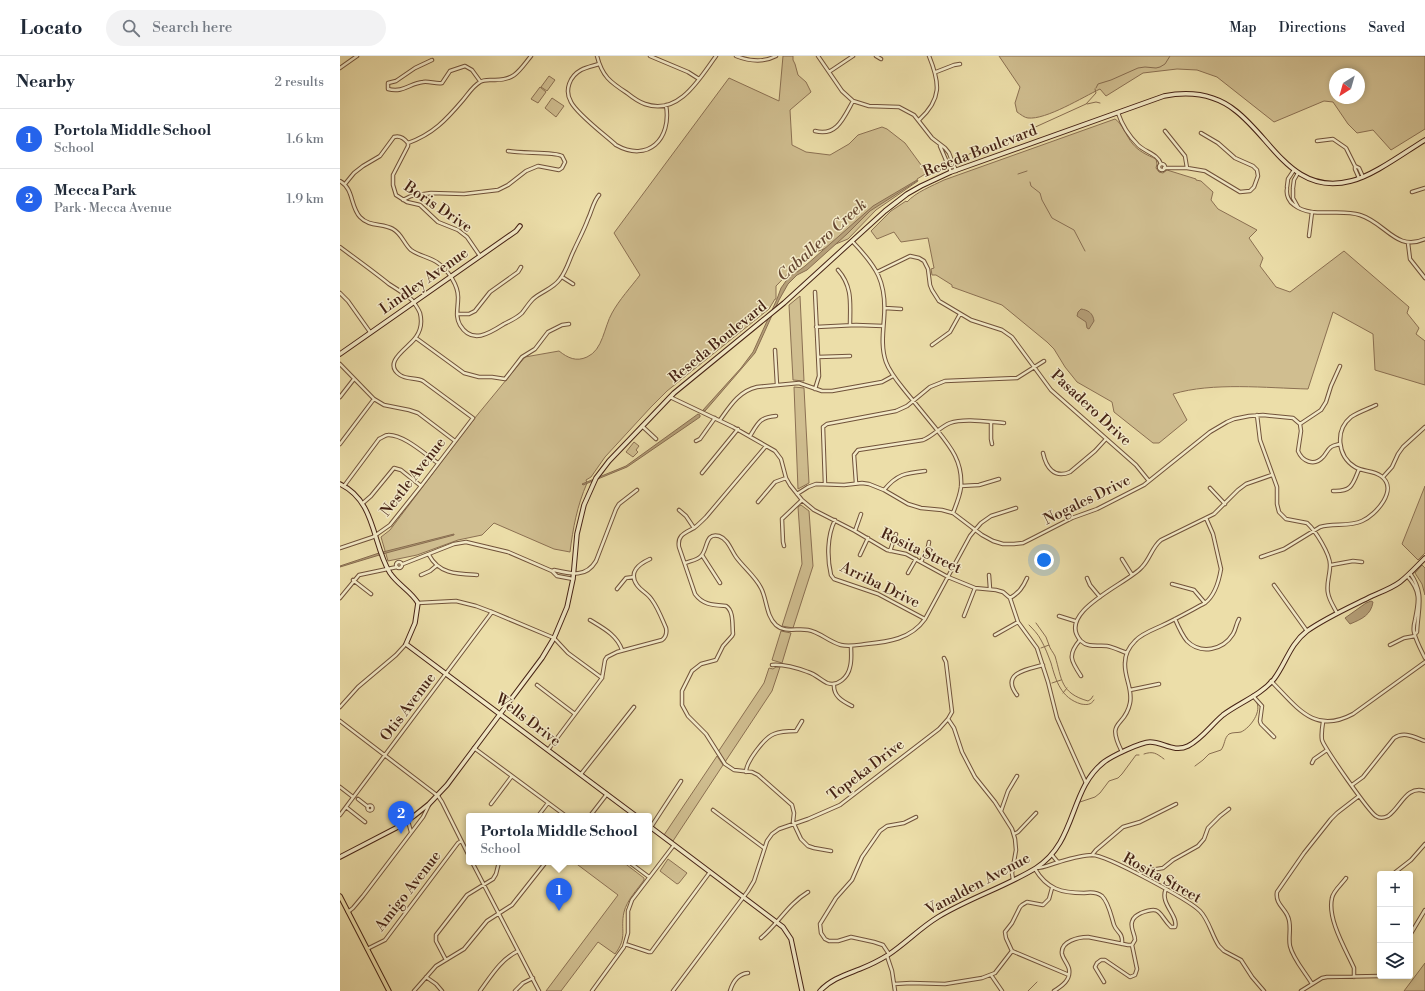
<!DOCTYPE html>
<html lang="en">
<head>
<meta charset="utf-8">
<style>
	body { margin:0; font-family:"Libre Bodoni",serif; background:#f2f2f3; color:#1f2937 }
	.controls { position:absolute; right:12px; bottom:12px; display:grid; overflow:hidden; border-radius:4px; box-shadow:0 2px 6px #0003 }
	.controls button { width:36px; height:36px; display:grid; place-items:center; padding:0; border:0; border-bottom:1px solid #e0e1e3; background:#fff; color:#1f2937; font:20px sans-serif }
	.compass { position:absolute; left:989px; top:12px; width:36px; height:36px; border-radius:50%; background:#fff; box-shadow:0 2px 6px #0003; rotate:217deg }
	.you { position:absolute; left:704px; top:504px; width:14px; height:14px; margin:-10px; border:3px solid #fff; border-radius:50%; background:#1a73e8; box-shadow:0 0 0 6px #1a73e833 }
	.badge { display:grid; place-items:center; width:26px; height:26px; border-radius:50%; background:#2563eb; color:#fff; font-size:13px; font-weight:700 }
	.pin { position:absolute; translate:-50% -33px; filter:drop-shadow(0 1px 2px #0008) }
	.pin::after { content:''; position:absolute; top:21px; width:14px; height:12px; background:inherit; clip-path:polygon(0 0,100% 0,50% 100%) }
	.popup { position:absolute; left:126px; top:757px; width:186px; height:52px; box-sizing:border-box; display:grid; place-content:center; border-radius:4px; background:#fff; filter:drop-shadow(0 1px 3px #0005); font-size:13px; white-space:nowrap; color:#747a83 }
	.popup b { font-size:15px; color:#1f2937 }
	.popup::after { content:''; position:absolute; left:50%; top:100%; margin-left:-8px; border:8px solid transparent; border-top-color:#fff }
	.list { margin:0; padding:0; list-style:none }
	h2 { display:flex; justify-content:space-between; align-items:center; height:52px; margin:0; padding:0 16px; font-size:17px }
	h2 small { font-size:13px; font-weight:400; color:#747a83 }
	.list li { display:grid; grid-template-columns:26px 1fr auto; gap:12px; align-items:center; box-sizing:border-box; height:60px; padding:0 16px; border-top:1px solid #e0e1e3 }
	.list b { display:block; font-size:15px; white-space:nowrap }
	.list p { margin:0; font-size:13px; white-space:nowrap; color:#747a83 }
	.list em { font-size:13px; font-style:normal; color:#747a83 }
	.icon { flex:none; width:22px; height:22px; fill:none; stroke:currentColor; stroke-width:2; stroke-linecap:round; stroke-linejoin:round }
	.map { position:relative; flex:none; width:1085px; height:935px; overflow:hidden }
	header { display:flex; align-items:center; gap:24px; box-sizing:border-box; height:56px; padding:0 20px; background:#fff; border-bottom:1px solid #e0e1e3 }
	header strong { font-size:19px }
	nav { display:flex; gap:22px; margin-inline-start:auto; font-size:14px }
	.search { width:280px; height:36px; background:#f2f2f3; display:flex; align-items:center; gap:10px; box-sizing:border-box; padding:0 14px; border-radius:22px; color:#747a83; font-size:15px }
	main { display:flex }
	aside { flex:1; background:#fff }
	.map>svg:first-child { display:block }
	.green { fill:#d0be90; stroke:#8b7052; fill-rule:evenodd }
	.water { fill:#b49e77; stroke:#886d50 }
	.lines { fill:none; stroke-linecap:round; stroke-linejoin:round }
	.stream { stroke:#886d50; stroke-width:1 }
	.street-casing { stroke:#70523a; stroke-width:4.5 }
	.secondary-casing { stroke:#462315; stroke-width:5.5 }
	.primary-casing { stroke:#462315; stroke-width:5.5 }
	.street { stroke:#f3eac7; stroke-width:2.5 }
	.secondary { stroke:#f3eac7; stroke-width:3.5 }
	.primary { stroke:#ecdea9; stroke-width:3.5 }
	.labels { text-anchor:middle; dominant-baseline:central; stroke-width:3; stroke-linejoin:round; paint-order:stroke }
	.street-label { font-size:15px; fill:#462315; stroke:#f3eac7 }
	.water-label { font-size:16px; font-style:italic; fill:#674832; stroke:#f3eac7 }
</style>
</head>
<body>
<header>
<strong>Locato</strong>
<div class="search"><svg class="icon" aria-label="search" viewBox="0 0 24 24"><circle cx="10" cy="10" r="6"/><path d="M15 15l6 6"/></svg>Search here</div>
<nav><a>Map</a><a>Directions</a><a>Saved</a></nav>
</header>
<main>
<aside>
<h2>Nearby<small>2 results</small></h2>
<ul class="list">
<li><span class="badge">1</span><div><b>Portola Middle School</b><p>School</p></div><em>1.6 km</em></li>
<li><span class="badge">2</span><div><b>Mecca Park</b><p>Park · Mecca Avenue</p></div><em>1.9 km</em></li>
</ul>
</aside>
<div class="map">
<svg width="1085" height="935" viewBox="0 0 1085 935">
	<rect width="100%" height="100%" fill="#ecdea9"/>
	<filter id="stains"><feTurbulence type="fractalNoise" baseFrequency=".005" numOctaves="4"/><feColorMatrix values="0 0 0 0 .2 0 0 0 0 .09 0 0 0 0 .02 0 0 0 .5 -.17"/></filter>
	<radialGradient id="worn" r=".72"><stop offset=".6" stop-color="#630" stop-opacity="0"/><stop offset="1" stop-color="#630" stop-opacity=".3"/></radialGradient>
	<path class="green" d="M443 0H453V4L455 8 458 19 466 26 471 36 450 54 452 89 466 96 490 99 509 88 518 79 542 71 547 73 565 87 587 117 577 123 578 125 536 154 508 183 464 201 438 228 436 230V243H435L429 253 327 335 311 351 265 401 251 421 246 424 247 427C237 450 233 472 230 496L214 493 154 467 142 479 118 484 77 499 48 505 41 481 50 474 134 363 185 301 219 295C228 302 236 306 247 301 263 294 264 271 272 257 279 244 291 231 300 219L274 177 389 22 439 45Z
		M659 0H1085V73L1051 94 1033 74 1017 77 1008 68 993 46 984 45 934 66 877 21 857 14 837 13 803 17 766 40 760 33C743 41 706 64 688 62 685 62 680 58 677 56L675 47 680 31ZM995 18H1019V42H995Z
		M209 20 215 24 207 35 201 31Z
		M200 31 206 36 198 47 191 43Z
		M212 42 224 50 216 61 205 52Z
		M775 63C781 66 787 81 792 87 798 95 807 99 816 103L817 108 816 112 819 116 823 117 827 114 856 123V124L861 125 873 136 871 144 878 153 917 174 909 182 923 202 920 210 936 231 950 236 1004 195 1069 251 1067 257 1079 272 1076 278 1085 285V329L1035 314 1033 278 993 256 968 333C927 332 872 326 833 338L847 364 819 387H813L774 356 772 346 737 326 725 311 714 293 707 286 662 249 612 231V229L596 219H592L591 213 594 212 588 182 561 186 554 176 537 183 531 175 551 155 566 145 567 146C576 136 592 130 604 124Z
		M460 240 464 325 453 324 449 249Z
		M454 331 464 332 469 427 458 433Z
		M294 386 299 390 296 394 298 396 293 401 286 396Z
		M1085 430V497L1078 504 1062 488Z
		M461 449 469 455 473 510 453 572 442 570 462 508 458 451Z
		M1082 509 1085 512V539L1082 528 1075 517Z
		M441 575 451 577 442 607 432 604Z
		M436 611H440L432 635 385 706 378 696 424 627 429 612 433 613Z
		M377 700 383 709 333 785 324 779Z
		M328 803 347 817 339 827 337 828 320 815Z
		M234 806H283L304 822V824C297 834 287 844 284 856 280 874 288 881 275 898L258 886 221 935H206L278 839Z
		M1085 907V935H1064Z"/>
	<path class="water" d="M577 124V125L530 155 507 178 467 214 457 219 448 228 439 244 415 297 372 347 365 355 363 354 401 312 413 296 437 243 441 232 446 225 453 218 455 213 456 207 457 205V216L465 210 533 150Z
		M741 253C748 254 753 257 754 265L749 273 747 272 746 266 737 260 738 256Z
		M358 358 360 359V361L287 411 243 429 242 428 286 410Z
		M114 478V479L46 497 0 511V510L39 497Z
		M1031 545 1033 546C1031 559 1022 563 1010 568L1005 562 1026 547Z"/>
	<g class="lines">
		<path class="stream" d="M756 32 758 28 771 24 798 12 805 11 816 12 820 11 825 8 830 0
			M747 48 756 46 760 47
			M658 88 662 92
			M624 104 629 98 658 88 746 48 756 37 755 33
			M678 118 687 115
			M690 126 691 130 700 137 702 144 712 162 734 174 745 195
			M696 567 706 581 709 589
			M689 569C693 573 698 578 701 584 705 591 708 599 711 607 716 625 721 642 741 648 747 649 751 649 754 644
			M701 592 709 589C710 593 713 596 715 600 722 623 720 637 748 645L751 643 753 640
			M712 627 721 624
			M723 637 727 632
			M804 698C813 695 816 697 824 703
			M855 710 863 704 869 698 881 694C885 689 884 682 889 678 893 676 897 677 901 676 910 672 923 655 916 645
			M740 746 755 741 760 737 769 725 778 722 782 718 796 699H799
			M688 935 697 926"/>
		<defs>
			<path id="street" d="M257 0C262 20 270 26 287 37 292 41 299 46 305 48 339 60 360 22 376 0
				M310 0 348 16 359 23
				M396 0C409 5 423 7 436 0
				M478 0 502 35 513 45 529 50 559 51 574 59 592 82 605 92 609 97 616 115
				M536 0 541 3
				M92 4 75 12 56 25 48 27V33C64 37 70 27 83 26 89 25 96 28 102 27L110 15 125 10 132 14 140 25
				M259 8C253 10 247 11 241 14 230 20 224 34 231 46 237 58 265 79 276 89 308 107 332 83 326 49
				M0 12 17 0
				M489 16 513 0
				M596 16 614 9 620 8
				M778 57C782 69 789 80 798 89 805 96 818 98 821 108
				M579 64C602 43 600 27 589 0
				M475 75C497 81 504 61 513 45
				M825 75 845 100 847 112
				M977 85 993 83 1006 92 1015 110
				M68 87C93 78 106 64 123 44 128 38 133 30 140 26 144 23 150 24 155 24 175 24 179 15 191 0
				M600 90 611 116
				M819 111a3 3 0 1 1 6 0a3 3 0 1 1-6 0Z
				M824 112H847L865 115 900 136 910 135 914 131 918 120 917 114 913 110 895 102 878 87 861 77
				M1019 122 1015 113V110L1019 112 1023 121
				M0 125C14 133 10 150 20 161 29 171 43 167 53 173 62 178 64 188 71 194 79 200 90 201 98 207 108 214 119 230 118 243 118 252 115 261 120 269 132 289 150 277 164 268 170 265 177 262 182 257 186 252 189 247 193 243 202 235 213 233 220 223 227 214 229 204 234 194 239 183 244 174 248 163 252 155 253 146 259 139
				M5 128 14 117 23 110 40 100 54 81C60 79 64 82 68 87V90L53 119V129L56 139 67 146 80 149 98 166 118 174 127 181 140 200
				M947 131 948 123 954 114
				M953 132 954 124 958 117
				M947 133C946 139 949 146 954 149 972 163 999 152 1020 159 1046 167 1056 196 1085 183
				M953 133V142L958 151
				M1072 136 1085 132
				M63 144 71 140 91 137 124 138 158 134 168 129 186 115 198 110 219 114 222 112 225 106 222 100C214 95 182 98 168 95
				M969 180 972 156
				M512 185C537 211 547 226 544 263 543 277 541 292 546 306 550 317 558 326 566 336 575 347 584 358 593 369 609 389 623 404 621 431 620 440 616 449 613 457
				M1068 187 1070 203 1085 222
				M0 191C16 203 33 215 49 228 57 233 65 238 72 244 75 248 78 252 80 257 82 265 81 274 76 281 70 291 41 306 60 319 67 324 76 321 83 325L133 362 81 430 50 469 33 481 0 492
				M498 214C513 231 510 248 510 269
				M537 216 570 200 579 202 584 205 588 213 590 229 592 234 599 245 631 264 662 274 672 281 711 334 796 409 809 425
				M222 221 233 228
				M475 236 479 320 475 333
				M0 237 8 245 30 276
				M545 252 561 253
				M117 258H129L135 255 150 236 178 216 181 211
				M476 271 516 269 543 270
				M76 282 124 317 139 321H152L165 323 182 301 195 293 208 276 222 269 229 268
				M592 289 610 276 620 258
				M435 294 437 329
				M478 301 510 300
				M0 308 34 343 44 349 69 354 78 357 115 385
				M0 341 14 323
				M330 341 393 371 435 395 441 403 446 422 450 429 462 444 474 454 515 475 547 494 566 498 608 521 635 532 656 534 663 536 670 542 678 566 697 592 708 626 717 662 746 727
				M917 359 920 384 937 431V448L939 456 946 463 967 467C975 474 991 499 990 510 990 519 986 528 988 537 989 544 994 551 997 557
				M380 364C390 350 399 335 417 331L459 327 482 335H492L542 326 553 320
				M651 366V383L652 388
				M960 368 981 354 986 346 991 330 1000 310
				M302 370 316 383
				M410 380C418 367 420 361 436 360
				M356 385 360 383 375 362
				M0 388 34 343
				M426 390 366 461C362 465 358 469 354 472 345 477 337 479 339 491L355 538C363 549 373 549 386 550 394 555 392 569 393 578L392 580 383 590 376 604 361 608 352 615 342 635V649L348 660 366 678 385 708 394 714 412 716 418 719 452 749 454 757 453 766 461 783 468 790 474 792 491 795
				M703 397C706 411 714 423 730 416L755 395 766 383
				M362 417 398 373
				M1043 421 1052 411 1058 398 1063 391 1085 371
				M516 427 514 399 518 394 583 384C593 380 600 371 610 367 624 362 649 366 664 367
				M485 428 483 371 487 368 556 355 567 350 590 331 605 325 677 322 704 305
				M4 430 39 383C42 382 45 379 48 379 63 378 86 399 98 407
				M621 430 639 429 659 423
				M870 432 885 448
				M544 434C557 418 566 417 585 415
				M993 435C1012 436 1013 428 1019 413
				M457 438 468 431 476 428 504 429 522 427 529 428 544 434 568 448 581 452 602 454 613 457 642 479 653 485 663 488H674L683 487 691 483 732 462 757 453 804 429 870 376 887 366 894 363 909 360 923 359 953 362 960 368 961 375 958 395C962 405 974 411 983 401 986 398 987 394 991 391 994 389 997 389 1000 388
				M418 446 435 426 446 422
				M23 447 31 440 54 412 61 414 81 430
				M339 454 346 460 354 472
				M495 464C487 480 487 502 491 519L494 523 538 538 585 563
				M515 475 521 458
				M444 490 443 486 442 463 462 444
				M550 495 556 478
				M89 499C99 518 117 518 137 519
				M362 499 380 527
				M520 499 528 482
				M921 501 944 493 980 471C993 467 1009 471 1022 465 1036 459 1059 433 1041 420 1033 414 1023 416 1015 411 997 400 995 374 1011 361 1018 356 1028 353 1036 349
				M782 503 792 519
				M56 509a3 3 0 1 1 6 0a3 3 0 1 1-6 0Z
				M581 506 588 491 589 486
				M345 507C350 505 358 504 361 500 368 493 365 476 379 480 388 483 391 494 396 501 404 512 415 520 421 532 427 543 426 560 436 569 445 577 457 572 468 574 480 576 489 586 501 589 509 591 518 589 526 588 548 586 571 583 585 563L630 480 635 474 641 467 651 460 676 452
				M63 508 114 488 126 486 168 496 212 515 214 514C231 518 246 522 256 505L276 453 279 448 297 434
				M991 509 1013 505 1022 506
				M212 515 217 520 233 523
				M568 517 576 503
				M1070 517C1085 538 1078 552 1077 576L1075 578
				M81 519 90 515 96 510
				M649 519 650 533
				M1067 520C1081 535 1079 545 1075 564 1074 568 1073 572 1074 576 1076 585 1081 594 1085 602
				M747 522 750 529 760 541
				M13 524 31 538
				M832 528 854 534 865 547
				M934 529 967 575
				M277 533 286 522 294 521
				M0 542 19 519 57 511
				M670 542C679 537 683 531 687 522
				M78 547 116 545 136 550 152 556 214 582 228 597 262 622
				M624 560 635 532
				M719 560 735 565
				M835 563C838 570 842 579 847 585 861 599 883 594 893 578 896 573 896 568 899 563
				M250 564C263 572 277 579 282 594
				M655 579 678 566
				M740 584C727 599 731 605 741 620
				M1050 589 1064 582 1075 580
				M787 597C781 595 773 591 767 590 758 589 748 592 741 585 714 556 789 527 802 511 810 503 812 491 821 484L874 458 898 434 906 428 932 419
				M432 609C443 608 457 612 468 616 475 618 481 624 487 627 498 631 508 621 510 611 512 604 511 597 511 590
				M931 625C957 651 974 679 1013 658L1085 606
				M494 628C493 640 502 645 512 650
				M197 629 235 658
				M790 634 819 628
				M677 639C660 617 688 613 703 609
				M913 640 922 650 920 665 921 668 934 681
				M0 651 18 631 56 599 66 588
				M608 663 614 672 622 696 635 721 655 746 672 773 675 783 676 794 672 817 673 824
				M0 665 98 740 102 746 129 800
				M983 666C982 672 981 678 982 684 985 693 1029 756 1036 760 1040 763 1044 762 1048 760 1061 751 1066 729 1085 735
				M134 692 226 760
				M208 694 262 622 265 604 267 601 277 596 322 584C326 581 327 577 326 572 322 563 318 552 312 544 308 537 301 535 297 529 288 516 299 508 310 503
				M782 696C765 662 785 673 790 647 793 633 784 621 785 607 785 599 789 591 795 585 801 578 812 574 821 570 836 563 850 555 865 547 874 540 879 525 881 513L873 478 866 462
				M972 707 974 703 987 694
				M406 716C406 706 424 682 434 678 441 675 449 675 456 675L462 665
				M241 718 294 651
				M1012 729 1023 721 1054 682C1064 675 1074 681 1085 685
				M0 731 13 741
				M18 743 27 750
				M151 748 172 720
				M27.5 752a2.5 2.5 0 1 1 5 0a2.5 2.5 0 1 1-5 0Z
				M6 751 25 766
				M373 754 424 792
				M661 755 668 735 677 720
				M0 759 152 556
				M198 760 208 747
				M250 760 267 738
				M68 765 71 776
				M311 771 341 725
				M674 778 678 776 696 757
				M712 799 717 805 719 806
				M752 799 756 794 783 771 800 766 836 748
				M132 806 199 935
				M289 806 309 821
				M696 812C704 812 711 808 719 806 729 803 742 799 752 799 767 799 849 844 860 855 869 864 872 880 879 890L884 895 901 904 912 921 924 935
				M695 813C707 833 721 837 744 837 750 836 757 836 762 840 769 847 771 860 774 869 777 877 783 876 782 888
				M799 818 805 815 823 812 833 804 858 790 864 783 868 772 880 760 889 753
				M1053 818 1071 804 1085 788
				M1006 822C1002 828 993 835 992 842 987 863 1006 894 1014 912V921
				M8 856 13 852 23 840 83 761 89 749
				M1070 879 1085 854
				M421 882C438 868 448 848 468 836
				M285 888 309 896H311L370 816
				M27 893 45 884 118 787 121 785
				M672 895 666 882 665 876 672 867 680 851 682 849 687 846 703 849 709 843 712 832
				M672 895 729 919
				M549 898 543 889 534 886 511 881 498 885H489L485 883 481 877 480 868 496 842 512 824 522 801 540 775 547 770 564 767 576 761
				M547 900 552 915 555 935
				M106 904 96 885V879L127 839 153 823 156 818 159 806
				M651 919 662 935
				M86 921 96 928 102 935
				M764 926 755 911 757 907 761 904H765L790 921 795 919 797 913 792 889
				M554 928 571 927 605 928 642 922 655 917 672 895
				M972 928C965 916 953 903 950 890 948 881 952 870 948 861 945 852 935 848 937 836L964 797 991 763 997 757 1019 740
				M74 935 96 910 124 893 147 865 172 849 206 806
				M140 935C151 920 161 903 178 895
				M175 935 183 927 193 922
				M252 935 284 891 288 877V855L292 844 334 789
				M333 935 408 835 414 825 427 785 432 778 439 773 468 763 500 749 599 673 608 663 612 656 606 606 604 602
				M390 935C393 925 398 918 408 917
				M714 935C722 930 731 924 729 913 728 908 723 903 722 898 720 885 739 881 748 881L788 889H792L795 884C795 878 790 872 792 866 793 861 797 859 801 857 822 849 818 858 831 871H835C839 860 819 847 826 833
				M961 935 982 922 987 921 1040 920"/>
			<path id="secondary" d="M0 298 176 175 180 170
				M0 428C36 445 32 488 50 517 58 529 71 535 78 547L75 567 66 588 296 760
				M309 770 443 871 451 883 462 935
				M0 801 56 772 74 760 89 748 107 729 202 602 214 582 227 551 233 523 237 478 244 449 256 422 269 405 334 337 444 247 545 155 567 138 581 130 611 116 824 40C850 35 875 38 896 55 933 84 953 140 1011 125 1033 120 1065 96 1085 84
				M480 935C491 923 505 919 520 913 530 909 540 904 548 899 566 887 580 872 598 861 629 842 665 831 696 812 737 786 729 733 764 706 772 700 801 686 810 686 823 686 834 697 848 690 862 683 871 669 883 659 899 647 921 639 934 623 946 607 950 588 967 575 987 561 1010 551 1032 540 1041 536 1052 532 1060 526 1069 519 1077 510 1085 502"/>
			<path id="primary" d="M0 840 49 935"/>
		</defs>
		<use href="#street" class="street-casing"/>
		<use href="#secondary" class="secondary-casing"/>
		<use href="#primary" class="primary-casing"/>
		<use href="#street" class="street"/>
		<use href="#secondary" class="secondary"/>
		<use href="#primary" class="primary"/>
	</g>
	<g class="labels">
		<g class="street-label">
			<text transform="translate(640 95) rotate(-21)">Reseda Boulevard</text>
			<text transform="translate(98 151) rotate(34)">Boris Drive</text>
			<text transform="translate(84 225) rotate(-35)">Lindley Avenue</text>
			<text transform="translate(378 286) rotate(-39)">Reseda Boulevard</text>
			<text transform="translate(751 352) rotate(43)">Pasadero Drive</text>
			<text transform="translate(73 421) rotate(-52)">Nestle Avenue</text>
			<text transform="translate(747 444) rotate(-26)">Nogales Drive</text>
			<text transform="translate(581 495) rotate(25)">Rosita Street</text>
			<text transform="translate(540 529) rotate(26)">Arriba Drive</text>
			<text transform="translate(68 651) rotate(-53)">Otis Avenue</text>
			<text transform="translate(188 664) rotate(37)">Wells Drive</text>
			<text transform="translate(526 714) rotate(-37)">Topeka Drive</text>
			<text transform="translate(822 822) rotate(29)">Rosita Street</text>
			<text transform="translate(638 828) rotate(-28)">Vanalden Avenue</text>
			<text transform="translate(68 835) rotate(-52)">Amigo Avenue</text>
		</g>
		<g class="water-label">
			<text transform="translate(482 184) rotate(-42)">Caballero Creek</text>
		</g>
	</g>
	<rect width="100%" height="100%" filter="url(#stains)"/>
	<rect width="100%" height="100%" fill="url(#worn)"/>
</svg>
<div class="controls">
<button>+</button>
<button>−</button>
<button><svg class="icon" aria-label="layers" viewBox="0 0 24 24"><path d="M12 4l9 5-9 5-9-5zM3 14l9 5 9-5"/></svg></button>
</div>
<svg class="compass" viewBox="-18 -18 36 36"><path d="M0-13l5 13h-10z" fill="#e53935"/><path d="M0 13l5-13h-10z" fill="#747a83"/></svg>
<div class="you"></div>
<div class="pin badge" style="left:219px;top:855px">1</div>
<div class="popup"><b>Portola Middle School</b>School</div>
<div class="pin badge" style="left:61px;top:778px">2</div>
</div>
</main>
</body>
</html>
